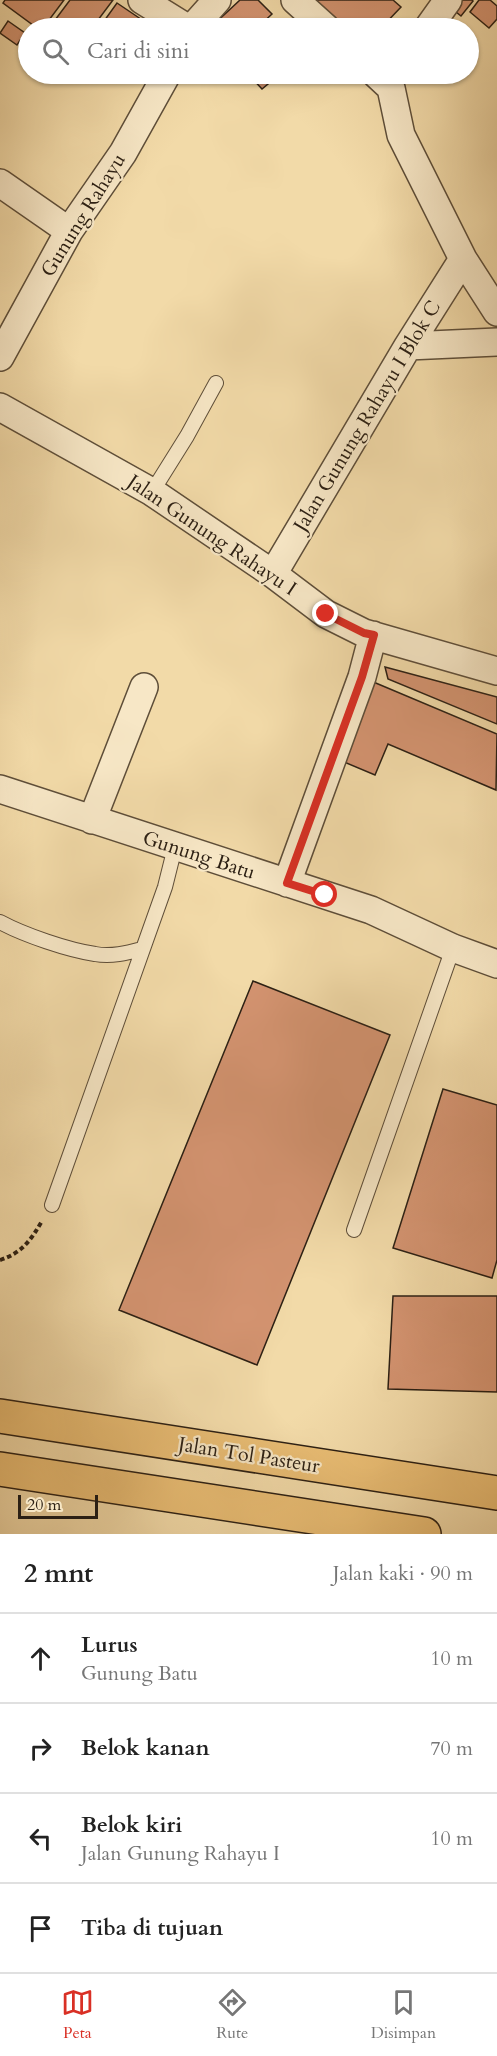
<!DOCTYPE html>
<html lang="id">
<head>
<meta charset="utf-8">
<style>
	body { margin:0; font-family:Cardo,serif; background:#f6f6f6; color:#222 }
	.scale { position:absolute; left:18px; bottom:15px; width:80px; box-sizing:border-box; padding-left:6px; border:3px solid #2c2014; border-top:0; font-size:16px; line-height:21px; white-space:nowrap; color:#2c2014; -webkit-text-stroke:4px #f7e7c6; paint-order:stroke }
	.stop { position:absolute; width:18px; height:18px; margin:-14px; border:4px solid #d93025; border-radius:50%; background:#fff }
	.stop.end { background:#d93025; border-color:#fff; box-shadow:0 2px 6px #0008 }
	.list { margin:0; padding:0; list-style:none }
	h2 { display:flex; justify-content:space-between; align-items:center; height:78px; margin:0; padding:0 24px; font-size:26px }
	h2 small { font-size:20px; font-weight:400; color:#767676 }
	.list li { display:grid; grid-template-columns:39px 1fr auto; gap:18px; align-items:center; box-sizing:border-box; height:90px; padding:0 24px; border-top:2px solid #e0e0e0 }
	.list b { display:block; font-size:22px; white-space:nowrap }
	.list p { margin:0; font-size:20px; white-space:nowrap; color:#767676 }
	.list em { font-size:20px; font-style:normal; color:#767676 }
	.icon { flex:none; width:33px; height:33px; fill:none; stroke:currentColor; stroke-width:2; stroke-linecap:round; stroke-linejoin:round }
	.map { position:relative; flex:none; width:497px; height:1534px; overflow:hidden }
	.search { position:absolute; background:#fff; box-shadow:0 2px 4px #0004; left:18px; right:18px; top:18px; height:66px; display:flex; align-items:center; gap:15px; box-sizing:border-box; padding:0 21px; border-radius:33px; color:#767676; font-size:22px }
	.sheet { height:438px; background:#fff }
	nav { display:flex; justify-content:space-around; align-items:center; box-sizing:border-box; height:84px; border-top:2px solid #e0e0e0; background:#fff; font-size:16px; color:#767676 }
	nav a { display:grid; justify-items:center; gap:3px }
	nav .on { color:#d93025 }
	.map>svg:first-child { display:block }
	.building { fill:#d39370; stroke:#2c2014; stroke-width:1.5 }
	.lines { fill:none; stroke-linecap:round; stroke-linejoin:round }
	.service-casing { stroke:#5e4e39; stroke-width:16 }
	.minor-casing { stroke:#5e4e39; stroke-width:30 }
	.motorway-casing { stroke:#2c2014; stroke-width:36 }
	.path { stroke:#2c2014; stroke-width:4; stroke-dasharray:4.5 3; stroke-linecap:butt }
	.service { stroke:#f7e7c6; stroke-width:14 }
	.minor { stroke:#f7e7c6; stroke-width:27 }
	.motorway { stroke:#e9bd74; stroke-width:33 }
	.route { stroke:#d93025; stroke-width:8 }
	.labels { text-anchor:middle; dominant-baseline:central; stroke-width:4.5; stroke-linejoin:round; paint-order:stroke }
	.street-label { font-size:20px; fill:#2c2014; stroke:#f7e7c6 }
</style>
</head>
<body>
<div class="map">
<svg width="497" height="1534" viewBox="0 0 497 1534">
	<rect width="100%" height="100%" fill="#f2daa8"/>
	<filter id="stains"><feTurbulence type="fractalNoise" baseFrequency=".00333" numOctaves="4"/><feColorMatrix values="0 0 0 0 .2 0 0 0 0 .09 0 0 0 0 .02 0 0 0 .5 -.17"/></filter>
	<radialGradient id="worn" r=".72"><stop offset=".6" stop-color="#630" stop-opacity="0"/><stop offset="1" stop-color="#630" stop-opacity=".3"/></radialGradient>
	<path class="building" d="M5 0H64L43 28H37L3 3Z
		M70 0H113L92 28H49Z
		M240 0H258L272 14 257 28H210Z
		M315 0H393L401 7 381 28H345Z
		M455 0H472L473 1 461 16 450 7Z
		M479 0H490L497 6V19L489 28 470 12Z
		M117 3 154 28H99Z
		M279 19 287 28H269Z
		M8 21 25 33 17 45 0 33Z
		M248 74H280L262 89Z
		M385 667 497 697V724L388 679Z
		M371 681 497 734 496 790 388 744 375 775 337 759Z
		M253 981 390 1035 257 1365 119 1310Z
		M443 1089 497 1105V1260L492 1278 393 1248Z
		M393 1296H497V1392L388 1389Z"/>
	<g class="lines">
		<defs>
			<path id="service" d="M152 492 187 436 216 383
				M0 922C24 935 68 950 95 954 111 957 127 953 142 949
				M52 1205 165 887 175 847
				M354 1230 453 948"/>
			<path id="minor" d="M142 0 187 28
				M295 0 326 28
				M192 28 217 0
				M428 28 448 0
				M376 74 391 88 401 135 463 259 497 312
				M0 183 69 231
				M408 346 497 342
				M0 357 69 231 123 153 167 74
				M0 407 152 492 273 574 326 614 364 633 497 671
				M273 574 408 346 463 259
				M0 789 371 910 453 948 497 964
				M92 820 144 687
				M287 883 362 677 373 635"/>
			<path id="motorway" d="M0 1416 497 1493
				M0 1469 424 1534"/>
		</defs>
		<use href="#service" class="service-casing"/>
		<use href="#minor" class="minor-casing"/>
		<use href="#motorway" class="motorway-casing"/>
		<path class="path" d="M0 1260C22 1253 31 1240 42 1221"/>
		<use href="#service" class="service"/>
		<use href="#minor" class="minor"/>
		<use href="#motorway" class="motorway"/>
	</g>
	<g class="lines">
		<path class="route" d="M325 895 287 883 362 677 374 635 364 633 326 614"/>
	</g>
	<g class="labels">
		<g class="street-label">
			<text transform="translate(83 215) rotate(-58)">Gunung Rahayu</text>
			<text transform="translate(367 416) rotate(-59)">Jalan Gunung Rahayu I Blok C</text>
			<text transform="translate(212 535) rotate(34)">Jalan Gunung Rahayu I</text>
			<text transform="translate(199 855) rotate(18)">Gunung Batu</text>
			<text transform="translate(249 1455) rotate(9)">Jalan Tol Pasteur</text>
		</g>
	</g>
	<rect width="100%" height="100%" filter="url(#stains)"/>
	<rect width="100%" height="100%" fill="url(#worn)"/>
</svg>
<div class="scale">20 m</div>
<div class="stop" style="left:325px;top:895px"></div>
<div class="stop end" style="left:326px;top:614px"></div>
<div class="search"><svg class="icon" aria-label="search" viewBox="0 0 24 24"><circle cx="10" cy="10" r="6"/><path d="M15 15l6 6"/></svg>Cari di sini</div>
</div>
<section class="sheet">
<h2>2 mnt<small>Jalan kaki · 90 m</small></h2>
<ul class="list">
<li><svg class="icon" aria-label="ahead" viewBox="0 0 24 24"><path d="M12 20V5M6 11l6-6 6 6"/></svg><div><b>Lurus</b><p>Gunung Batu</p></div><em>10 m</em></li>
<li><svg class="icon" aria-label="right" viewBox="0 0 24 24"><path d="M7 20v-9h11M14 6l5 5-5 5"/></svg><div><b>Belok kanan</b></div><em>70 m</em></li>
<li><svg class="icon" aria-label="left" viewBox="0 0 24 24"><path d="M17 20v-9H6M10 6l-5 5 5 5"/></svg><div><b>Belok kiri</b><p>Jalan Gunung Rahayu I</p></div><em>10 m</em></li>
<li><svg class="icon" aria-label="arrive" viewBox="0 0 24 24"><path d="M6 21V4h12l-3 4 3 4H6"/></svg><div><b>Tiba di tujuan</b></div></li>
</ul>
</section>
<nav>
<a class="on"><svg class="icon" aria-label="map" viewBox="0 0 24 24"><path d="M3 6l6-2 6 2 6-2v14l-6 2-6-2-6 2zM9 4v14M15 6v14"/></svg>Peta</a>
<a><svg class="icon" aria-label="directions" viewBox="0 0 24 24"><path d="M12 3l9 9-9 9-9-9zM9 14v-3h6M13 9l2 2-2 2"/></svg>Rute</a>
<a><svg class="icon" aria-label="saved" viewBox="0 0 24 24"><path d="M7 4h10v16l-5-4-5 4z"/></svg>Disimpan</a>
</nav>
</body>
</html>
